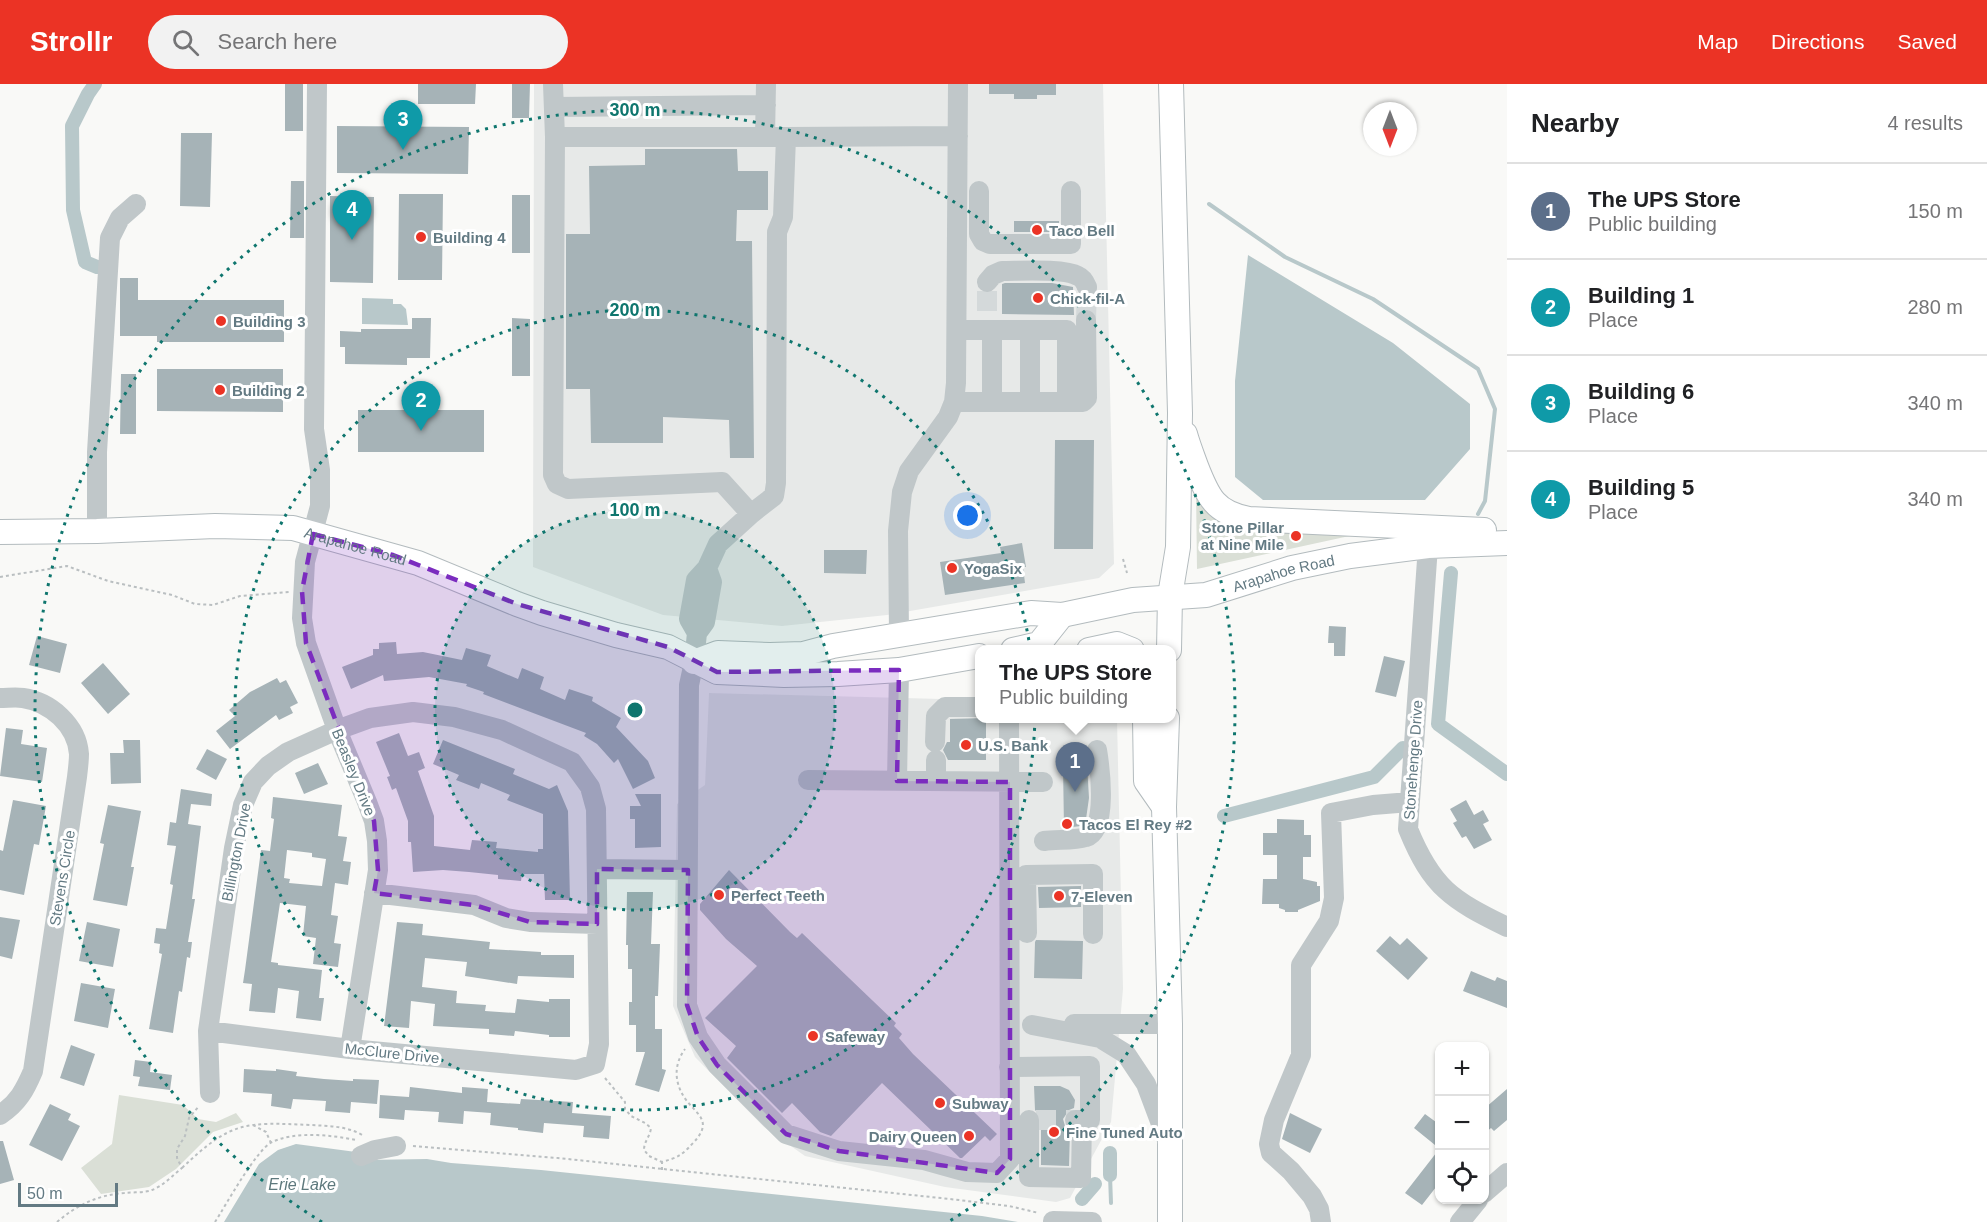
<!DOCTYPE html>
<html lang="en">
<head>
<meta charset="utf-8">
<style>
	body { margin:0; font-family:Helvetica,sans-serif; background:#f2f2f2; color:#202124 }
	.controls { position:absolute; right:18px; bottom:18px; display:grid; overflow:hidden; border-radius:12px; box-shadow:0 2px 4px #0004 }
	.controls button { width:54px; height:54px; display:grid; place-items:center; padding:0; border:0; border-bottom:2px solid #e0e0e0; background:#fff; color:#202124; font:30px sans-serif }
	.compass { position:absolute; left:1363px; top:18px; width:54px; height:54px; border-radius:50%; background:#fff; box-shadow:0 2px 4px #0004; rotate:180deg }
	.scale { position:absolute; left:18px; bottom:15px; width:100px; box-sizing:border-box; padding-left:6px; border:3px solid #637a83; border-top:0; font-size:16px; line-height:21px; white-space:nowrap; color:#637a83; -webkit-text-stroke:4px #fff; paint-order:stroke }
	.you { position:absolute; left:968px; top:432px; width:21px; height:21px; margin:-15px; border:4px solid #fff; border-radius:50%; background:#1a73e8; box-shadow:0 0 0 9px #1a73e833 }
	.badge { display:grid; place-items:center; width:39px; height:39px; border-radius:50%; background:#eb3325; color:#fff; font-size:20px; font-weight:700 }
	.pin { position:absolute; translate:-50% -50px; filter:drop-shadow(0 2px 3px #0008) }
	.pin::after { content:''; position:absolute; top:32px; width:21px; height:18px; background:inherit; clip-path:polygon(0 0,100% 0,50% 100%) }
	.popup { position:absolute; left:975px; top:561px; width:201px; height:78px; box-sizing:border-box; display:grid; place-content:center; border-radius:12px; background:#fff; filter:drop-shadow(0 2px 4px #0005); font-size:20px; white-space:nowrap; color:#757577 }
	.popup b { font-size:22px; color:#202124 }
	.popup::after { content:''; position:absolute; left:50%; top:100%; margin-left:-12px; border:12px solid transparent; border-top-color:#fff }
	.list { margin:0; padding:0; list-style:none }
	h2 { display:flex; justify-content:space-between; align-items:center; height:78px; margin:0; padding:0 24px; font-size:26px }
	h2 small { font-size:20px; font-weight:400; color:#757577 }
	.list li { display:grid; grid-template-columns:39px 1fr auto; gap:18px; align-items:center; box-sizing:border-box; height:96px; padding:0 24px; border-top:2px solid #e0e0e0 }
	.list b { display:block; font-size:22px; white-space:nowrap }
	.list p { margin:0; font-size:20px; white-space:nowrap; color:#757577 }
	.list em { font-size:20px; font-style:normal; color:#757577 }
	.icon { flex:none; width:33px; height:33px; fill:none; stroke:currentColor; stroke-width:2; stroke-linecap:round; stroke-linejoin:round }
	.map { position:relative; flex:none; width:1507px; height:1138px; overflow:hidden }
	header { display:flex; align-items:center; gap:36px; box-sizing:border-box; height:84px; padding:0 30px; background:#eb3325; color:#fff }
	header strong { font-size:28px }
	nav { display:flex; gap:33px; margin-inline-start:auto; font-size:21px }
	.search { width:420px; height:54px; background:#f2f2f2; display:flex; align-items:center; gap:15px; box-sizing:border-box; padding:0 21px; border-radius:33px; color:#757577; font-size:22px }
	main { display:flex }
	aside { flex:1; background:#fff }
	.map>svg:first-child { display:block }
	.built { fill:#e7e9e8 }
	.green { fill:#dadfd6 }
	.water { fill:#b8c8ca }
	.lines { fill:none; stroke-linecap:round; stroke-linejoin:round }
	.stream { stroke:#b8c8ca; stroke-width:4 }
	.canal { stroke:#b8c8ca; stroke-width:14 }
	.building { fill:#a6b3b7; fill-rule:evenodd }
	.minor-tunnel { stroke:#d4d9da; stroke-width:20; stroke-dasharray:20 10; stroke-linecap:butt }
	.major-casing { stroke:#b3bbbe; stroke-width:26 }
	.path { stroke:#babfc1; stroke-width:2; stroke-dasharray:3 3; stroke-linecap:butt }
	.minor { stroke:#c0c7c9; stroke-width:20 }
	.major { stroke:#fff; stroke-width:24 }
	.marked { fill:#7b2cbf; fill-opacity:0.2; stroke:#7b2cbf; stroke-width:4.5; stroke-dasharray:12 8; stroke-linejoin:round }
	.ring { fill:none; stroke:#0f766e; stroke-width:3; stroke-dasharray:3 6 }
	.poi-dot { fill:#eb3325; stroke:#fff; stroke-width:2 }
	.labels { text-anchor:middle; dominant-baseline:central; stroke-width:6; stroke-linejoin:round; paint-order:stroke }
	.poi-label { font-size:15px; font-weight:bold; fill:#637a83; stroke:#fff; text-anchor:start }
	.street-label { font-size:15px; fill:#637a83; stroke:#fff }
	.water-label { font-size:16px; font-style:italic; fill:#5e797d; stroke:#fff }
	.centre { fill:#0f766e; stroke:#fff; stroke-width:3 }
	.ring-label { font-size:18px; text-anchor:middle; font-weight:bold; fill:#0f766e; stroke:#fff; stroke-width:6; stroke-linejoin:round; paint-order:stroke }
</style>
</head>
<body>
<header>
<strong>Strollr</strong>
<div class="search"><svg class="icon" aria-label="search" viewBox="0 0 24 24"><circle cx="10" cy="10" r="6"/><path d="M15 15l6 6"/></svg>Search here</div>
<nav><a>Map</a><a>Directions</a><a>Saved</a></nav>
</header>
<main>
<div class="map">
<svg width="1507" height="1138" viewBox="0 0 1507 1138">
	<rect width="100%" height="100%" fill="#f9f9f7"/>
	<path class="built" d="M534 0H1103L1114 480 1099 494 887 531 782 542 663 531 533 483Z
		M709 609 979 616V634L1117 635 1123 905 1111 1038 1070 1114 1056 1118 945 1103 805 1072 764 1043 695 973 673 922 677 720 705 701Z"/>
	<path class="green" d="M1196 406 1204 414 1354 451 1197 485Z
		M119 1011 183 1021 198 1035 216 1038 236 1029 243 1038 213 1048 176 1085 149 1103 101 1110 81 1084 112 1060Z"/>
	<path class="water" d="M1248 171 1393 259 1470 320V365L1425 416H1263L1235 393V297Z
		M362 214 393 215V220H401L406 225 408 241 362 240Z
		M296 1060 356 1068 364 1076 427 1075 451 1079 541 1086 982 1132 1018 1138H224L259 1080 278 1066Z"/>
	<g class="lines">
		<path class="stream" d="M1209 120 1285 173 1373 215 1478 285 1495 325 1485 417 1478 430
			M1110 1091 1111 1119"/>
		<path class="canal" d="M95 0 88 10 72 42 73 126 85 178 97 183
			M1451 489 1438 640 1507 690
			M1224 732 1374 693 1403 664
			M1110 1069V1091
			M1082 1115 1095 1100"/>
	</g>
	<path class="building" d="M285 0H303V47H285Z
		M418 0H476L475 20H418Z
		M512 0H530L529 34H512Z
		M989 0H1056V11H1037V15H1014V10H989Z
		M337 42 469 43 468 90 337 89Z
		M181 49H212L210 123 180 122Z
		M645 65H737L738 87H768V126H737L736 157H752L754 374H730L729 336 663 333V359H591L590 305H566V150H590L589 82 645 81Z
		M291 97H304V154H290Z
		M399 110H443L442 196H398Z
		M512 111H530V169H512Z
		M330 112 374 113 373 199 330 198Z
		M1014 137H1059V148H1014Z
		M120 194H138V216H284V258H157V252H120Z
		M1005 199H1052L1073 203 1074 231 1002 230V200Z
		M412 234H431L430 274H407V281L345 280V263H340V247L361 248V245H412Z
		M512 234 530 235V292H512Z
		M157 285H283V328L157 327Z
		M121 290H136V350H120Z
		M358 326H484V368H358Z
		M1055 356H1094L1093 465H1054Z
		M1022 459 1026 483H1023L1025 499 945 511 940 478 1001 469 1000 463Z
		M824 466H867L866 490 824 489Z
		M1329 542 1346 543 1345 572H1334V559H1328Z
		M37 552 67 560 60 589 29 581Z
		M396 558 397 570 423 568 462 576 466 564 491 571 487 582 518 595 522 584 544 593 540 605 565 616 569 605 593 613 592 617 621 634 616 643 648 677 655 694 633 705 618 675 614 679 597 660 584 652 586 649 483 610 484 608 466 602 467 600 429 593 384 597 383 591 351 605 342 583 373 571V565H379V559Z
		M1384 572 1405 577 1396 613 1375 608Z
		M103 579 130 610 108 630 81 599Z
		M277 594 280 599 286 596 298 619 290 623 293 629 279 636 276 631 230 665 216 647 235 632 229 626 250 608Z
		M986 634V676H948L943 666 947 658H950V635Z
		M6 644 23 646 21 660 47 664 42 698 0 692Z
		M399 649 408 672 419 668 425 684 418 687 434 732V762L470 766 472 756 497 758 496 764 538 768V765H543V730L507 716 510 711 481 699 479 705 456 696 459 691 433 680 443 656 515 685 513 690 549 705 557 701 568 727 570 816H545L544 790H522L521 797 498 795V791L469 788 443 786 413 788 411 758H408V737L396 704 392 706 387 693 390 692 376 658Z
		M123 656H140L141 699 111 700 110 669H124Z
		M207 665 227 675 216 696 196 685Z
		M318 679 328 700 304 710 295 689Z
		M1087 680 1089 714 1086 735 1081 742 1064 744 1063 681Z
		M181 705 212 710 211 722 191 720 188 740 201 742 192 815H195L188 858H192L190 874 187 873 182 908 179 907 173 949 149 945 162 870 159 869 160 860 154 859 156 844 166 845 173 801 170 800 176 762 167 761 170 738 176 739Z
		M635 710H661V763L635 764V735H630V722H641Z
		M273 713 342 721 338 752 347 753 343 777 351 778 348 801 335 799 331 831 338 832 334 859 341 860 338 883 313 880 316 854 303 852 306 822 280 819 271 878 278 879V881L322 886 319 914H324L321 937 296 934 299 907 278 904 275 929 249 927 252 900 243 899 245 886 261 766 270 767 274 735 271 734ZM287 766 312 769V773L326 775 322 802 289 799 290 795 284 794Z
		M13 716 46 722 39 761 34 760 24 811 0 806V766L3 767Z
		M1466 716 1474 731 1483 726 1489 737 1483 740 1492 756 1474 765 1466 752 1462 754 1453 739 1457 737 1450 725Z
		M108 721 141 727 131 783H134L127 822 93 816 104 760 100 759Z
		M1277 735 1304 736V751H1311V773H1303V795L1317 798V802H1320V817L1298 826V828H1285V826L1279 824V820H1262L1263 795H1277V771H1263V749H1277Z
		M729 786 790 848 797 854 802 849 896 939 894 942 902 950 899 954 913 970 997 1050 990 1057 985 1052 962 1074H960L882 999 831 1052 820 1048 792 1019 782 1029 727 974 736 962 705 934 757 882 726 855 700 826V820Z
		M1081 802V823L1039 824 1038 803Z
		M627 808H653L651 860H660L658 912H655V945H662V985L666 986 659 1008 635 1001 645 968H636V941H629V918H632V885H628V861H626Z
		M0 833 20 836 12 875 0 872Z
		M87 838 120 845 113 883 79 877Z
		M397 838 423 840 422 851 490 858 489 865 541 868V871H574V894L518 892 517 900 465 892 467 878 425 874 422 903 457 907 456 919 486 921 485 927 515 929 517 915 549 918V915H570V953H549V951L515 947 514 952 489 950V945L433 942 435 920 411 917 409 944 384 942Z
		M1390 852 1400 861 1407 854 1428 874 1408 896 1376 867Z
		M1036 856 1083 857 1082 895 1034 894 1035 858Z
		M1471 887 1495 897 1497 893 1507 897V924L1463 907Z
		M81 899 115 905 108 944 74 937Z
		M71 961 95 970 84 1002 60 994Z
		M135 976 151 978 150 988 172 991 170 1006 138 1002 140 993 133 992Z
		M244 985 276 987V985L297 988 296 992 324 995 353 997V995L379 996 377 1020 351 1018 350 1029 325 1027 326 1017 293 1015 291 1025 271 1022 272 1010 243 1008Z
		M1034 1002H1060L1069 1006 1075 1016 1074 1024 1069 1026 1063 1035 1065 1042 1070 1047 1069 1082 1041 1081V1036L1040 1031 1035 1026Z
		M410 1003 462 1009V1003L488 1005 487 1018 520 1020 521 1015 573 1018 572 1029 611 1032 609 1055 583 1053 584 1042 544 1039 543 1049 518 1046V1044L490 1041 491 1029 464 1027 463 1040 438 1038 439 1028 405 1026 404 1036 379 1034 380 1011 409 1013Z
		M1507 1005V1036L1494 1047 1491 1044 1485 1049V1024Z
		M50 1020 71 1030 68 1036 80 1042 62 1077 29 1061Z
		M1290 1029 1322 1045 1310 1069 1282 1055Z
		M1425 1030 1440 1041V1056L1435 1061 1414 1044Z
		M0 1057H3L14 1096 0 1100Z
		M1440 1064V1098L1422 1121 1405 1109Z"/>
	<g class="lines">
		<path class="minor-tunnel" d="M987 227V198
			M1086 236 1087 203
			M1036 1036H1074"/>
		<defs>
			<g id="major">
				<path d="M1185 350C1188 361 1192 371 1196 382 1208 413 1215 429 1249 435L1484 446"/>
				<path id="s1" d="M0 448 97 447 215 442 293 444 418 479 517 520 542 529 616 551 668 563 717 588 784 591 838 590 899 586 979 572"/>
				<path d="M1013 566 1039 560 1062 531"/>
				<path d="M1089 566 1117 560 1132 566"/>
				<path d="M1169 566 1170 512 1178 463 1180 329 1171 0"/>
				<path id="s2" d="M694 578 718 569 770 571 803 570 833 562 1031 529 1062 531 1133 516 1206 511 1292 484 1350 472 1428 462 1507 459"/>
				<path d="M1145 634 1146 697 1164 723"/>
				<path d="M1167 634 1164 723 1170 940V1138"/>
			</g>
		</defs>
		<use href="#major" class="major-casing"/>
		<path class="path" d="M1123 475 1127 489
			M0 493 67 482 108 497 172 511 195 520 213 521 240 512 289 508
			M605 994 625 1018V1025L631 1032 645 1039 651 1044C650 1053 644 1057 644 1066L649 1072 662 1078
			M253 1041 266 1048 271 1059
			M413 1062 558 1074 950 1115 1009 1122 1039 1129
			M182 1084C231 1037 245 1038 310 1041 329 1042 348 1042 364 1052
			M662 1086V1078C679 1073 682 1071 693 1059 715 1036 695 1030 684 1013 674 997 674 980 685 965
			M57 1138C77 1121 98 1111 124 1109 133 1108 144 1109 152 1106 163 1102 173 1091 182 1084L177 1074V1065L185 1052 189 1034 199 1022
			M215 1138C226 1121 256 1066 272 1058 296 1047 331 1051 356 1056"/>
		<path class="minor" d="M317 0 314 345 320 386V422L305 478 302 534 306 559 337 646 367 718 374 737 377 757 378 786 350 965
			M553 0 555 53 553 391 557 400 568 405 722 398 751 430
			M554 23 766 21
			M555 53H786
			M765 53 766 0
			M979 107V150L983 157 990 160H1071V107
			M987 198 993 191 1002 187C1020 187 1064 184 1078 192 1083 194 1085 198 1087 203
			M954 318H1067V246H957
			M992 318V246
			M1030 318V246
			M1067 318H1083L1087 314 1086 236
			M97 447V368L110 154 120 134 136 120
			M1428 462 1408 745C1432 804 1452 816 1507 843
			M707 484 712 498 705 538 697 549 694 578 689 601 687 921 698 953 717 981 786 1050 839 1067 924 1076 967 1088 997 1089 1010 1075 1009 634
			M697 549 689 535 696 496 707 484 718 460 751 430 774 412 776 399 777 148 783 133 786 53 958 52
			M899 551 898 447 902 408 909 387 948 333 954 318 956 299 958 0
			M0 614C8 614 16 613 23 614 50 618 77 641 79 670 79 677 78 685 77 693L33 987C25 1006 18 1019 0 1031
			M935 658 936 632 945 623H979
			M936 676V697
			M808 696 1043 698
			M897 697 899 586
			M1044 757C1057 755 1073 757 1086 753 1108 747 1100 684 1097 666
			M597 785 688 786
			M374 809 474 821 506 834 530 838 597 840
			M1027 849 1026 791 1093 790V850
			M1074 940H1170
			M1032 941 1100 954 1126 970 1146 1000 1167 1056
			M208 947 350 965 576 986 595 980 599 960 596 725 590 703 572 678 502 646 454 633 413 628 370 634 337 646 288 668 268 682 253 698 243 721 234 764 208 947 210 1009
			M1009 983 1090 982V1036H1075
			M1029 1036V1093L1081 1094 1082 1036
			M361 1072 375 1066 396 1062
			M1484 1109 1507 1089
			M1053 1137 1092 1138
			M1321 1138 1319 1125 1312 1112 1291 1087 1271 1069 1269 1060 1274 1036 1301 971V881L1329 837 1334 814 1331 729 1373 721 1410 718
			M1460 1138 1478 1116"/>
		<use href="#major" class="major"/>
	</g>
	<path class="marked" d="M313 450 393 471 517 520 668 563 717 588 899 586 897 697 1010 698V1075L997 1089 839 1067 786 1050 717 981 698 953 687 921 688 786 597 785V840L530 838 474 821 374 809 378 786 374 737 306 559 302 507Z"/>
	<circle cx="635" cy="626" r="200" fill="#0f766e" fill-opacity=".12"/>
	<g class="ring">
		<circle cx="635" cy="626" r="200"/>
		<circle cx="635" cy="626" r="400"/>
		<path d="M322 1138A600 600 0 1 1 948 1138"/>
	</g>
	<g class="poi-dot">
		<circle cx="1037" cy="146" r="6"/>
		<circle cx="421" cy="153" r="6"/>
		<circle cx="1038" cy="214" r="6"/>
		<circle cx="221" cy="237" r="6"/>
		<circle cx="220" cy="306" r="6"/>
		<circle cx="1296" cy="452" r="6"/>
		<circle cx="952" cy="484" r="6"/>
		<circle cx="966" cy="661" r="6"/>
		<circle cx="1067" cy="740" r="6"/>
		<circle cx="719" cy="811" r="6"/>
		<circle cx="1059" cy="812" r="6"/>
		<circle cx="813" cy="952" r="6"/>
		<circle cx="940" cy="1019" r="6"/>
		<circle cx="1054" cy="1048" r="6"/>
		<circle cx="969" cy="1052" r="6"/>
	</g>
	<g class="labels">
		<g class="poi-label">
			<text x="1049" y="146">Taco Bell</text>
			<text x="433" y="153">Building 4</text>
			<text x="1050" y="214">Chick-fil-A</text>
			<text x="233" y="237">Building 3</text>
			<text x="232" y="306">Building 2</text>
			<text x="1284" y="443" text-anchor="end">Stone Pillar<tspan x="1284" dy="17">at Nine Mile</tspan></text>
			<text x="964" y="484">YogaSix</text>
			<text x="978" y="661">U.S. Bank</text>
			<text x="1079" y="740">Tacos El Rey #2</text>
			<text x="731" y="811">Perfect Teeth</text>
			<text x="1071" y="812">7-Eleven</text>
			<text x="825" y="952">Safeway</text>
			<text x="952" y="1019">Subway</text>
			<text x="1066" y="1048">Fine Tuned Auto</text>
			<text x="957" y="1052" text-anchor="end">Dairy Queen</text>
		</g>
		<g class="street-label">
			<text stroke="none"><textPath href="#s1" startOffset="358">Arapahoe Road</textPath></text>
			<text stroke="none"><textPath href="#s2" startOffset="600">Arapahoe Road</textPath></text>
			<text transform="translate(1413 676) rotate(-86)">Stonehenge Drive</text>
			<text transform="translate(354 688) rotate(68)">Beasley Drive</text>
			<text transform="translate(236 768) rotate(-79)">Billington Drive</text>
			<text transform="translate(62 794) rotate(-81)">Stevens Circle</text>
			<text transform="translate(392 969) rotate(6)">McClure Drive</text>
		</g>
		<g class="water-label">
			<text x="302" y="1100">Erie Lake</text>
		</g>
	</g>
	<circle cx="635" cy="626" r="9" class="centre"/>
	<g class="ring-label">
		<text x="635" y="32">300 m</text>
		<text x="635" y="232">200 m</text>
		<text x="635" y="432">100 m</text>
	</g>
</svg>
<div class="controls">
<button>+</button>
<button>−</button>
<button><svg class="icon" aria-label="locate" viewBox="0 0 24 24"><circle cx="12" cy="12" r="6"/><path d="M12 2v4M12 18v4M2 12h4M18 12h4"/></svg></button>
</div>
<svg class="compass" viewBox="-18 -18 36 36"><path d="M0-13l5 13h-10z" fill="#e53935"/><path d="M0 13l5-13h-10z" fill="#757577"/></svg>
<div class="scale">50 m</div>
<div class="you"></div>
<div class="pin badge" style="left:1075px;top:708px;background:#5c6f8a">1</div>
<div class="popup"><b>The UPS Store</b>Public building</div>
<div class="pin badge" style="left:421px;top:347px;background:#0f9aa8">2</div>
<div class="pin badge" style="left:403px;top:66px;background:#0f9aa8">3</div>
<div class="pin badge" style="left:352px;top:156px;background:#0f9aa8">4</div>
</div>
<aside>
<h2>Nearby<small>4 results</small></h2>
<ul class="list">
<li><span class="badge" style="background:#5c6f8a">1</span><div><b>The UPS Store</b><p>Public building</p></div><em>150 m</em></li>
<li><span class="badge" style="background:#0f9aa8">2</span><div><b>Building 1</b><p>Place</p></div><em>280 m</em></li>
<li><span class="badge" style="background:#0f9aa8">3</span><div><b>Building 6</b><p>Place</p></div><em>340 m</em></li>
<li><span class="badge" style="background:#0f9aa8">4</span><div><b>Building 5</b><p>Place</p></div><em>340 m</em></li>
</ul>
</aside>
</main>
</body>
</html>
